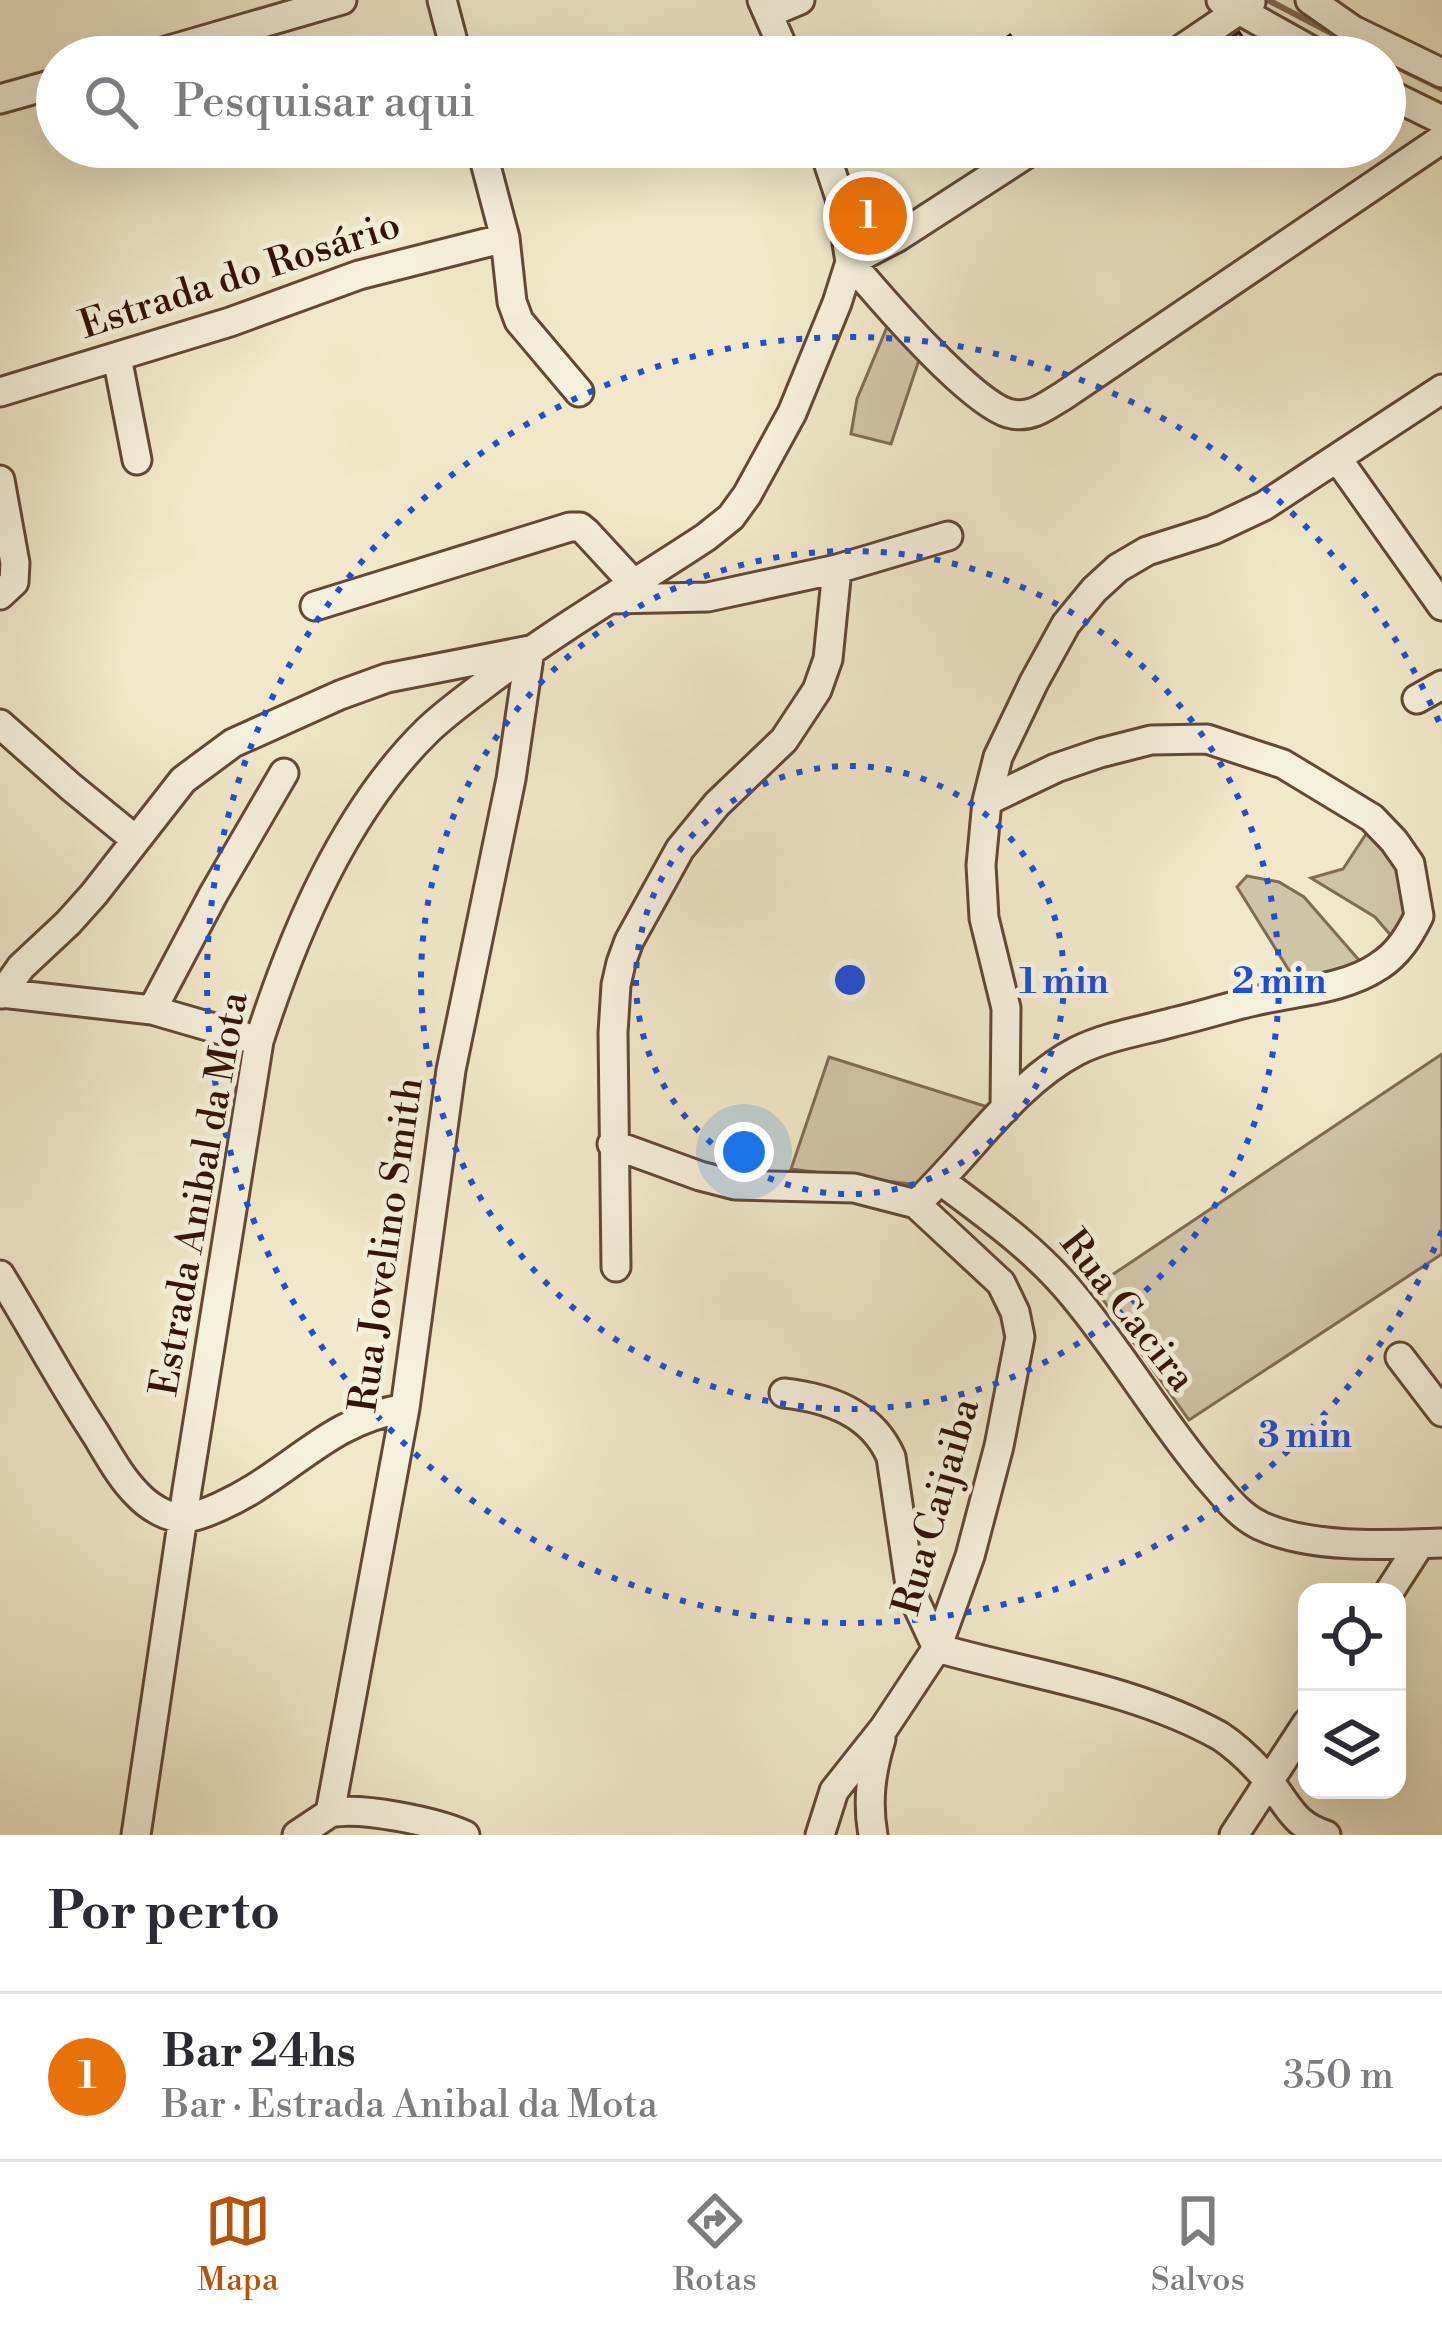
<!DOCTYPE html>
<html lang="pt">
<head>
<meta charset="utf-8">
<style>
	body { margin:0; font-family:"Libre Bodoni",serif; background:#f2f2f3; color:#2b2b33 }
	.controls { position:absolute; right:36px; bottom:36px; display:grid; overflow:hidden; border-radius:24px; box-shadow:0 12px 48px #0002 }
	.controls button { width:108px; height:108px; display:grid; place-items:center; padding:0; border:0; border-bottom:3px solid #e1e1e2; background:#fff; color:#2b2b33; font:60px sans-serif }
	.you { position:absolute; left:744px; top:1152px; width:42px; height:42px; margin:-30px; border:9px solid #fff; border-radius:50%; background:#1a73e8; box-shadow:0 0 0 18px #1a73e833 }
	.badge { display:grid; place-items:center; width:78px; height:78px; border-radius:50%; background:#b45309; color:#fff; font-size:39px; font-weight:700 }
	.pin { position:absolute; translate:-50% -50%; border:6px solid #fff; box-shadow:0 3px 12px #0006 }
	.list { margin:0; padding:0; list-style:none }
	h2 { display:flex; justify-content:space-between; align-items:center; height:156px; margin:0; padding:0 48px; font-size:51px }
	h2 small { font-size:39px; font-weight:400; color:#7c7c81 }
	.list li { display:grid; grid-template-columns:78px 1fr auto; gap:36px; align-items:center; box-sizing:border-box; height:168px; padding:0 48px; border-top:3px solid #e1e1e2 }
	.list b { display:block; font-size:45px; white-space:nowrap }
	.list p { margin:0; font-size:39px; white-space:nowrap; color:#7c7c81 }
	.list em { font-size:39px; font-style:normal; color:#7c7c81 }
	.icon { flex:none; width:66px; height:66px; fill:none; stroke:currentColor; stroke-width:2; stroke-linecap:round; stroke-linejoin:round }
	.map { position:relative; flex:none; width:1442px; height:1835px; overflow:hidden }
	.search { position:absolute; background:#fff; box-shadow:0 12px 48px #0002; left:36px; right:36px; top:36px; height:132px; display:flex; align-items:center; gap:30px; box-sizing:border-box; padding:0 42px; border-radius:66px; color:#7c7c81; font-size:45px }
	.sheet { height:324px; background:#fff }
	nav { display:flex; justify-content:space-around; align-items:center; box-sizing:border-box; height:168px; border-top:3px solid #e1e1e2; background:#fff; font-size:33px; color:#7c7c81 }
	nav a { display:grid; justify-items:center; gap:6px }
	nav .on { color:#b45309 }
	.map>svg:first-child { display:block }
	.green { fill:#d0c4a7; stroke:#806c56; stroke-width:3 }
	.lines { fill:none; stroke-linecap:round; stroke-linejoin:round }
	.stream { stroke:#7d6853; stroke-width:6 }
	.building { fill:#94826b; stroke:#311406; stroke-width:3 }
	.minor-casing { stroke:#614936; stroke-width:33 }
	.minor { stroke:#f5f0db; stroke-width:27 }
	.ring { fill:none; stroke:#1d4ed8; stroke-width:6; stroke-dasharray:6 12 }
	.labels { text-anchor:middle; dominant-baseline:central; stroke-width:10; stroke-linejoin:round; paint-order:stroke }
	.street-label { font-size:39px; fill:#311406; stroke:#f5f0db }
	.centre { fill:#1d4ed8; stroke:#f5f0db; stroke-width:6 }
	.ring-label { font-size:36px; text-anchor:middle; font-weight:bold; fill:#1d4ed8; stroke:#f5f0db; stroke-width:10; stroke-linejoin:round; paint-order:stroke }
</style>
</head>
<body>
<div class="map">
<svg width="1442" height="1835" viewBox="0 0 1442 1835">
	<rect width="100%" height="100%" fill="#f0e8c8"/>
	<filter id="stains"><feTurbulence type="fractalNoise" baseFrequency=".00167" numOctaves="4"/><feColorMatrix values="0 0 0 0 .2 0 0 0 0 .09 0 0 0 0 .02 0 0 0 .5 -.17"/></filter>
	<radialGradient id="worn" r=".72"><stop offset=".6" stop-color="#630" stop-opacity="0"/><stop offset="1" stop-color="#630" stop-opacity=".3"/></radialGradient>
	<path class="green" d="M887 327 921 354 891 444 851 434 857 399Z
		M1368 831 1407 867 1405 920 1393 938 1375 917 1311 878 1343 869Z
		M1247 876 1279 882 1304 897 1365 967 1300 988 1237 887Z
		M1442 1054V1254L1189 1420 1094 1287Z
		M829 1057 991 1108 926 1186 791 1169Z"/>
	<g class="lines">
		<path class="stream" d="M1268 0 1377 57
			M1385 61 1442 89"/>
	</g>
	<path class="building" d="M1239 32 1256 57H1220L1214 49Z
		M1010 35 1025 57H978Z"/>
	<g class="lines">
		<defs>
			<path id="minor" d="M442 0 457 57
				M762 0 787 57
				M1221 0 1323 57
				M1310 0 1353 30 1442 73
				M769 13 800 0
				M145 57 342 0
				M1170 57 1251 2
				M1385 92 1442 120
				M0 99 57 83
				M481 147 505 238 512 302 519 321 579 392
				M1037 147 898 237 850 262C877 294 975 409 1012 414 1032 418 1046 406 1063 396L1442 139
				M117 357 137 460
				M0 392 230 322 359 275 505 238
				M1337 458 1442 606
				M0 480 15 563 14 582 0 595
				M612 599 708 597 837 569 948 536
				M315 606 570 527H580L586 532 635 585
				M1417 699 1442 685
				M0 724 71 787 136 840
				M0 993 152 1010 259 1041
				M2 994 21 967 68 923 94 894 183 780 233 743 340 695 387 678 530 650 511 779 451 1070 405 1408 330 1813C360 1806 436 1822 465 1835
				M152 1010 213 895 284 773
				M1005 1109 1006 1008 984 918 981 865 987 801 998 757 1034 682 1066 624 1094 590 1118 568 1147 551 1213 530 1264 506 1442 389
				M612 1144 700 1176 735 1185 854 1188 916 1204 1001 1283 1015 1312 1020 1337 999 1446 970 1556 937 1648 884 1728 834 1791 820 1835
				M941 1181C988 1216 1035 1249 1072 1294 1121 1352 1159 1419 1208 1477 1225 1496 1238 1515 1261 1526 1312 1549 1387 1545 1442 1543
				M916 1204C968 1156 1013 1084 1077 1051 1107 1036 1142 1031 1174 1022 1204 1015 1234 1005 1264 999 1301 991 1347 988 1379 966 1398 954 1409 936 1419 916L1410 864 1394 841 1372 818 1283 764 1207 739 1151 740 1100 753 1056 768 987 801
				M616 1267 613 1033 616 985 621 963 629 941 680 849 717 804 784 740 817 690 828 659 837 569
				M0 1275C33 1328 61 1382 95 1433 108 1454 120 1477 137 1494 148 1506 168 1519 185 1518 204 1516 237 1499 253 1489 308 1455 337 1420 405 1408
				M1400 1357 1442 1412
				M784 1393C829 1398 872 1413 891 1457L911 1592 937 1648C1031 1675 1134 1688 1220 1736 1237 1747 1254 1764 1268 1780 1288 1804 1292 1824 1326 1835
				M1389 1592 1420 1544
				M136 1835 187 1490 259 1041C294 932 345 811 428 730 448 711 471 695 493 678 561 627 635 584 706 537L731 517 747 495 792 413 837 303 850 262 840 198 823 147
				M297 1835 330 1813
				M873 1835C867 1801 871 1772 881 1739
				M1234 1835 1307 1723"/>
		</defs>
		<use href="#minor" class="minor-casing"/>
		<use href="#minor" class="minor"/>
	</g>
	<g class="ring">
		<circle cx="850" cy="980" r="214"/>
		<circle cx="850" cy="980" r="429"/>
		<path d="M1442 1231A643 643 0 1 1 1442 729"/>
	</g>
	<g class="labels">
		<g class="street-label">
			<text transform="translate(240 276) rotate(-18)">Estrada do Rosário</text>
			<text transform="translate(200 1194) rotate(-80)">Estrada Anibal da Mota</text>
			<text transform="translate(387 1245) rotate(-82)">Rua Jovelino Smith</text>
			<text transform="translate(1127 1311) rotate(52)">Rua Cacira</text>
			<text transform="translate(937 1507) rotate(-74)">Rua Caijaiba</text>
		</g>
	</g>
	<circle cx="850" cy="980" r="18" class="centre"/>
	<g class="ring-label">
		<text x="1064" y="993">1 min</text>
		<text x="1279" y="993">2 min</text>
		<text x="1305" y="1447">3 min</text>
	</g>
	<rect width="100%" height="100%" filter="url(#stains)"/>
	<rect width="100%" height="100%" fill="url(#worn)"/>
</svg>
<div class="controls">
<button><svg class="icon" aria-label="locate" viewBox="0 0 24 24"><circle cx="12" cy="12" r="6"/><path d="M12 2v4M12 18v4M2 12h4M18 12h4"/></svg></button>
<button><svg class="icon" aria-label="layers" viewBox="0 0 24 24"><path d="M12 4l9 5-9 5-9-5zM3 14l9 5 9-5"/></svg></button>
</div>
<div class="you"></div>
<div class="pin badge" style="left:868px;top:216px;background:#e8710a">1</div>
<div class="search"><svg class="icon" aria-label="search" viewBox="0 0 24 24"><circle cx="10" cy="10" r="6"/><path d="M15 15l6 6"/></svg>Pesquisar aqui</div>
</div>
<section class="sheet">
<h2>Por perto<small></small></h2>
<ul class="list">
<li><span class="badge" style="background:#e8710a">1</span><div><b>Bar 24hs</b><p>Bar · Estrada Anibal da Mota</p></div><em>350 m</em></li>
</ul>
</section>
<nav>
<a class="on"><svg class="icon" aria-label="map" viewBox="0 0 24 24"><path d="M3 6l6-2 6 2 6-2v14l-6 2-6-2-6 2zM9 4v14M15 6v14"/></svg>Mapa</a>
<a><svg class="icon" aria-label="directions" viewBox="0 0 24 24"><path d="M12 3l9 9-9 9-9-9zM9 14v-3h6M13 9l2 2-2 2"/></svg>Rotas</a>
<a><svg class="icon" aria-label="saved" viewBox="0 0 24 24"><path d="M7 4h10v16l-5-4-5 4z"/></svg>Salvos</a>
</nav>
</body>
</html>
